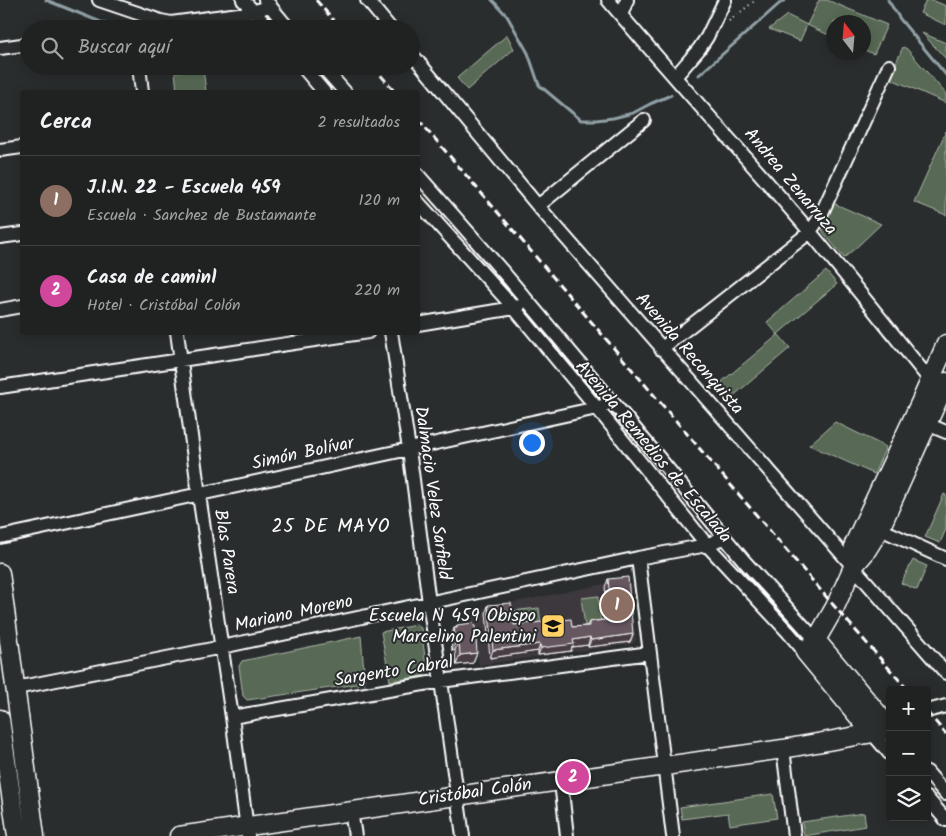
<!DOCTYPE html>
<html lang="es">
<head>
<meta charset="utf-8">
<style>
	body { margin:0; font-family:Kalam,sans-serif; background:#282a2a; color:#f1f3f6 }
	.controls { position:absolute; right:15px; bottom:15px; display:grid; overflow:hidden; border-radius:5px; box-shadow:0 2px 12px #0003 }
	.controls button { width:45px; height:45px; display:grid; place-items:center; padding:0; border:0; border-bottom:1px solid #3d3f40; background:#202222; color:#f1f3f6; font:25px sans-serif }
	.compass { position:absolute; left:826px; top:15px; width:45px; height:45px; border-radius:50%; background:#202222; box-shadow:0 2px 12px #0003; rotate:344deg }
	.you { position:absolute; left:531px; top:442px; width:18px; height:18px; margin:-12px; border:4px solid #fff; border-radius:50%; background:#1a73e8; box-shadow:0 0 0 8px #1a73e833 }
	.badge { display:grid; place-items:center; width:32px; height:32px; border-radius:50%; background:#ffd166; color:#fff; font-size:16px; font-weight:700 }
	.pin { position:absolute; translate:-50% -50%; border:2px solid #fff; box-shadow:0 1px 5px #0006 }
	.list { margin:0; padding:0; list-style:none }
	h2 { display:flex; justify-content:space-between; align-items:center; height:65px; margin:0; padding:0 20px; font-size:21px }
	h2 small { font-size:16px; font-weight:400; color:#a2a4a5 }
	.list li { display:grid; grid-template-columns:32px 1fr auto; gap:15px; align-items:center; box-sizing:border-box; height:90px; padding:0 20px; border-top:1px solid #3d3f40 }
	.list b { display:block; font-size:19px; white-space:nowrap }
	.list p { margin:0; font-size:16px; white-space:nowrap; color:#a2a4a5 }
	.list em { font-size:16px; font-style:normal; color:#a2a4a5 }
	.icon { flex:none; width:28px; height:28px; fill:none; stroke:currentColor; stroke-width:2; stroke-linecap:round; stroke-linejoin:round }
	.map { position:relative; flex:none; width:946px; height:836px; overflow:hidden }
	.search { position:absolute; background:#202222; box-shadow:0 2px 12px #0003; left:20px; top:20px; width:400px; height:55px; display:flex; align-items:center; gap:12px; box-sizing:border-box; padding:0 18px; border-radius:28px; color:#a2a4a5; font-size:19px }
	.panel { position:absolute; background:#202222; box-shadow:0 2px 12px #0003; left:20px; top:90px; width:400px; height:245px; border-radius:5px }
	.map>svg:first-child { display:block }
	.built { fill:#3c393d }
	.green { fill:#596b54; stroke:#acb5aa }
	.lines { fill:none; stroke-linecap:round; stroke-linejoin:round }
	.stream { stroke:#91a1a7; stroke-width:3 }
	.street-casing { stroke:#fff; stroke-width:16 }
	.secondary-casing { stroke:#fff; stroke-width:21 }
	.path { stroke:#fff; stroke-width:2; stroke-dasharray:1 4; stroke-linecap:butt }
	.street { stroke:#2a2d2e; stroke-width:12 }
	.secondary { stroke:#2a2d2e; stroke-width:18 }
	.rail { stroke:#fff; stroke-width:3; stroke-dasharray:8 4; stroke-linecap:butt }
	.wall { fill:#574a53; stroke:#fff }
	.shaded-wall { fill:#473c43; stroke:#fff }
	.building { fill:#655660; stroke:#fff }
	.labels { text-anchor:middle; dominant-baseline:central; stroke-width:4; stroke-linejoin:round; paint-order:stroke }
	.street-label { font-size:18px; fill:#fff; stroke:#2a2d2e }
	.poi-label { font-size:18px; fill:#fff; stroke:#2a2d2e; text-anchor:end }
	.neighbourhood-label { font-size:19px; letter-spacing:1px; fill:#fff; stroke:#2a2d2e }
</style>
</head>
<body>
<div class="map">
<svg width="946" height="836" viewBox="0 0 946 836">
	<rect width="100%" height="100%" fill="#2a2d2e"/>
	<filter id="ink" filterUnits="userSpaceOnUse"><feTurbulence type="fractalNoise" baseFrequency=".02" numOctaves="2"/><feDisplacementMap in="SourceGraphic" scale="10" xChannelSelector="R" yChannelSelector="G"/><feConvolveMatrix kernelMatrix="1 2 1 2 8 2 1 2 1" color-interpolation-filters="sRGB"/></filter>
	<g filter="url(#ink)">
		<path class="built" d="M624 580 629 583 636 640 632 644 479 665 471 611Z"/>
		<path class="green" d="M819 0H827L887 25 874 54 864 50V22H834L833 37 807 25 800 41 769 29 787 15 807 25Z
			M926 0H932L946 6V25L920 13Z
			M922 33 946 43V59Z
			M507 35 514 49 467 90 457 78Z
			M903 47 907 49 946 94V103L889 78Z
			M203 68 206 92H177L175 72Z
			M946 131V215L914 202Z
			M833 203 881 224 860 244 844 258 823 232 822 226Z
			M826 271 837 284 778 334 790 348 731 398 719 384 778 335 767 322Z
			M835 422 886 447 874 474 809 445Z
			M944 494 946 495V529L940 543 925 537Z
			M913 560 927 566 917 590 901 583Z
			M598 596 601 624 585 626 581 598Z
			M539 608 541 624 513 627 511 611Z
			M416 625 421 628 427 672 423 676 390 681 381 632Z
			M361 636 365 683 247 700 243 696 239 666 242 661Z
			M773 794 777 818 730 825 728 813 682 819 680 807Z
			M864 813 866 826 804 836 802 822Z"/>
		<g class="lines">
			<path class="stream" d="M46 0 118 29
				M492 0 496 4 507 16 528 53 539 85 581 120H596L613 118 633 113 650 104 671 95
				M888 0 900 19 946 75
				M699 75 779 4 785 0"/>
			<defs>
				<path id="street" d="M99 0 161 21 171 23 254 12 270 5
					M243 0 270 29
					M265 0 289 29
					M367 0 391 29
					M608 0C674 78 744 154 810 232 851 281 890 331 930 380L936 383
					M621 15 627 0
					M0 48 29 44
					M411 53 538 206 946 673
					M139 66 142 92
					M302 66 324 92
					M322 66 345 92
					M675 77 699 49 707 37 725 0
					M0 150 22 147
					M418 175 504 273 621 412 745 562 816 640
					M418 202 514 308 597 408 707 545 788 632 805 652
					M538 206 644 120
					M0 237 22 234
					M0 310 22 306
					M418 324 514 308 519 306
					M177 332 199 495 232 717 248 836
					M391 332 409 449 429 603 441 681 463 836
					M661 349 810 232 820 217 889 66
					M0 387 368 332
					M927 424 946 432
					M874 526 946 559
					M0 537 409 449 597 408 612 402
					M638 558 673 836
					M16 688 222 647 638 558 707 545 724 537
					M927 711 946 706
					M232 717 441 681 650 653
					M872 733 890 754
					M783 749 794 836
					M927 772 946 794
					M561 782 567 836
					M927 798 946 820
					M351 811 355 836"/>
				<path id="secondary" d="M853 567 854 544 921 401 946 344
					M0 573 35 836
					M816 640 890 728
					M0 719 17 836
					M872 733 805 652 816 640 835 607 853 567 865 553 880 529 946 382
					M179 836 783 749 890 730"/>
			</defs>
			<use href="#street" class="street-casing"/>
			<use href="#secondary" class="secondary-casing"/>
			<path class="path" d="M729 21 756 0"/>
			<use href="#street" class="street"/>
			<use href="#secondary" class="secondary"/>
			<path class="rail" d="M316 0 341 29
				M373 66 395 92
				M418 119 835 607 908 690
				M927 712 946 734"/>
		</g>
		<path class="wall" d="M608 579 633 634 630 642 588 647V645L572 647 571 651 538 655V651L490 658 486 613 488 605 514 625 572 627 587 626 589 622 608 619 605 587Z
			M457 625 473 663 456 665 455 650 452 651 451 638 454 628H456Z"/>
		<path class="shaded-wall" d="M633 634 630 642 588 647 591 640Z
			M590 637 588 645 572 647 571 651 538 655 541 648 573 640Z
			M459 640 455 650 452 651 456 641Z
			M540 644 538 651 490 658 493 650Z
			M477 653 473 663 456 665 460 655Z"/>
		<path class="building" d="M628 577 633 634 591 640 590 637 573 640 574 644 541 648 540 644 493 650 488 605 511 603 514 625 571 619 572 627 589 626V622L612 619 608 579Z
			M473 623 474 626H475L477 653 460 655 459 640 456 641 454 628H457V625Z"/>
	</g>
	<defs>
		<symbol id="school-square" viewBox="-11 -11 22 22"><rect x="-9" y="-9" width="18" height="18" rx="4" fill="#ffd166" stroke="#2a2d2e"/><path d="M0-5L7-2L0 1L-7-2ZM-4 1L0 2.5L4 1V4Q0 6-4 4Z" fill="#111"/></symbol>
	</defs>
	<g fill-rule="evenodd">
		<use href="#school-square" x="539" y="612" width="28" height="28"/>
	</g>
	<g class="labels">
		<g class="street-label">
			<text transform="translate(790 182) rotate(50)">Andrea Zenarruza</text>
			<text transform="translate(689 354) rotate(49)">Avenida Reconquista</text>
			<text transform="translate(653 452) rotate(50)">Avenida Remedios de Escalada</text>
			<text transform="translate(303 454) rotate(-12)">Simón Bolívar</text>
			<text transform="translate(432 493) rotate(82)">Dalmacio Velez Sarfield</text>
			<text transform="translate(226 552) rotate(81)">Blas Parera</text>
			<text transform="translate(294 614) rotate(-12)">Mariano Moreno</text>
			<text transform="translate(394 672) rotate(-9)">Sargento Cabral</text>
			<text transform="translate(475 793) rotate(-8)">Cristóbal Colón</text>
		</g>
		<g class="poi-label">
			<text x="536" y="616">Escuela N 459 Obispo<tspan x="536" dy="21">Marcelino Palentini</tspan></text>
		</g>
		<g class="neighbourhood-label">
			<text x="331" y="527">25 DE MAYO</text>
		</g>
	</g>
</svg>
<div class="controls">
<button>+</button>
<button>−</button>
<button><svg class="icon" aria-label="layers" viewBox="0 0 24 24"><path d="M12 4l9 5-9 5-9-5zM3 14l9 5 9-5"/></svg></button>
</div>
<svg class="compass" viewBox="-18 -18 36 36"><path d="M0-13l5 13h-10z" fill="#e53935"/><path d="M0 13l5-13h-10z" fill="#a2a4a5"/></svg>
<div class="you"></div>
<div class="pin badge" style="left:617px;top:605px;background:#8d6e63">1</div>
<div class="pin badge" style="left:573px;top:777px;background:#d1479c">2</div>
<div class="search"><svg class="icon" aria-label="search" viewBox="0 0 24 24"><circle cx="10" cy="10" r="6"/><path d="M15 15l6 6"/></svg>Buscar aquí</div>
<section class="panel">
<h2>Cerca<small>2 resultados</small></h2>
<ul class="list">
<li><span class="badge" style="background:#8d6e63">1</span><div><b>J.I.N. 22 - Escuela 459</b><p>Escuela · Sanchez de Bustamante</p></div><em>120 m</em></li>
<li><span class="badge" style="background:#d1479c">2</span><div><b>Casa de caminl</b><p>Hotel · Cristóbal Colón</p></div><em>220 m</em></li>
</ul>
</section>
</div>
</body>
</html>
